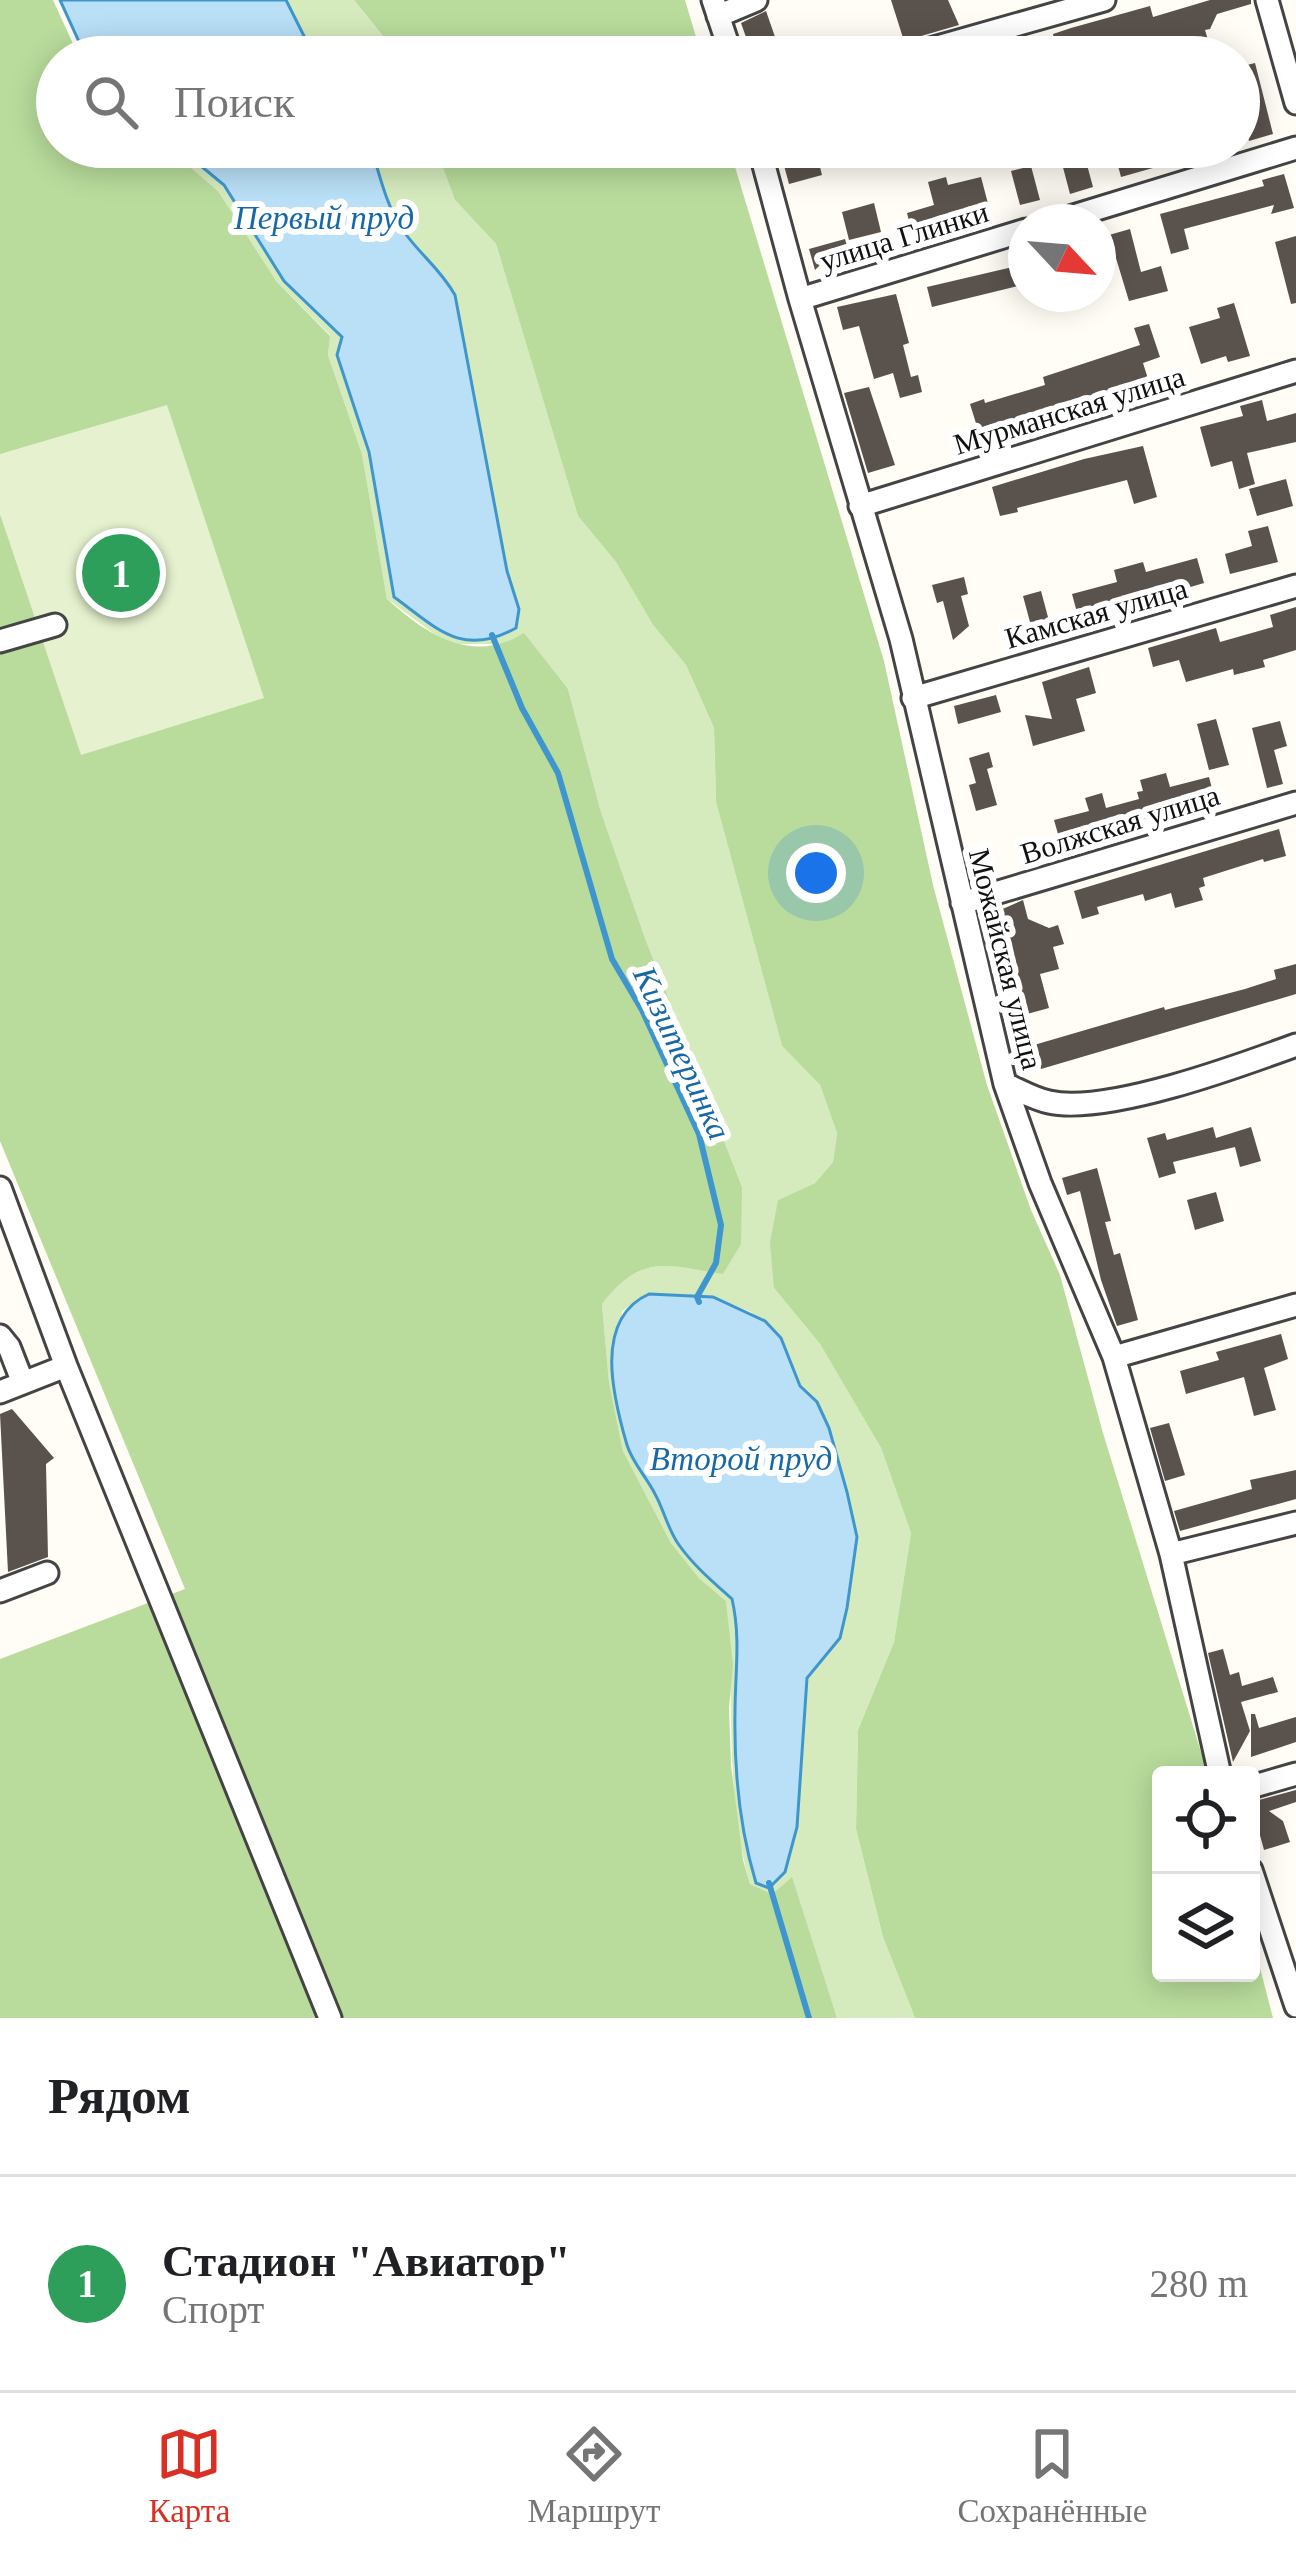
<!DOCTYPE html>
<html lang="ru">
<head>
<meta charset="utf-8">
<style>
	body { margin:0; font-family:Georgia,serif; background:#f2f2f2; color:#202124 }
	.controls { position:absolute; right:36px; bottom:36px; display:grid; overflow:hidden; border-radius:12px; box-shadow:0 6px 30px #0003 }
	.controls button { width:108px; height:108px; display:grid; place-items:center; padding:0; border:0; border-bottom:3px solid #e0e0e0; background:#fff; color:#202124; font:60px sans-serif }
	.compass { position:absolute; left:1008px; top:204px; width:108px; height:108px; border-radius:50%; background:#fff; box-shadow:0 6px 30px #0003; rotate:116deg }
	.you { position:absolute; left:816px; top:873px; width:42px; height:42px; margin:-30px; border:9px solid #fff; border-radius:50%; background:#1a73e8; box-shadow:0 0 0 18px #1a73e833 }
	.badge { display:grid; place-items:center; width:78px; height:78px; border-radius:50%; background:#d93025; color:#fff; font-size:39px; font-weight:700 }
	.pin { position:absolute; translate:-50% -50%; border:6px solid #fff; box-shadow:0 3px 12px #0006 }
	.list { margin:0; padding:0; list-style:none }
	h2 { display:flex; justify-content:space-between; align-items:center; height:156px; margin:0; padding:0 48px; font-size:51px }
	h2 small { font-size:39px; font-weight:400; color:#757577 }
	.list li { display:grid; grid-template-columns:78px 1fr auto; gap:36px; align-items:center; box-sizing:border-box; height:216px; padding:0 48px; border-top:3px solid #e0e0e0 }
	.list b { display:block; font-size:45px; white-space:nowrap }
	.list p { margin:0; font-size:39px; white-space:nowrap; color:#757577 }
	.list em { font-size:39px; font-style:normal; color:#757577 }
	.icon { flex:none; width:66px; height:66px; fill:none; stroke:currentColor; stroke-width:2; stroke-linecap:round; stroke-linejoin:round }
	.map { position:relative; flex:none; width:1296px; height:2018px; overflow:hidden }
	.search { position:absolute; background:#fff; box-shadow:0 6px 30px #0003; left:36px; right:36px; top:36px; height:132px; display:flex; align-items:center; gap:30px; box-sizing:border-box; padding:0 42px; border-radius:66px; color:#757577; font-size:45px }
	.sheet { height:372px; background:#fff }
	nav { display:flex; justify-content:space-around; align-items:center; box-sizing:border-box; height:168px; border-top:3px solid #e0e0e0; background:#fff; font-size:33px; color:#757577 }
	nav a { display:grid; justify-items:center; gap:6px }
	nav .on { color:#d93025 }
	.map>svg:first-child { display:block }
	.green { fill:#d5ebbd; fill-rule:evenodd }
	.forest { fill:#b9dc9c }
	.pitch { fill:#e6f2cf }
	.water { fill:#b9e0f7; stroke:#3f96cf; stroke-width:3 }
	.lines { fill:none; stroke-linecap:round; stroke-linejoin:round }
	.stream { stroke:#3f96cf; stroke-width:6 }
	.building { fill:#5a524d }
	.minor-casing { stroke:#444; stroke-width:27 }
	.minor { stroke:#fff; stroke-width:21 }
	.labels { text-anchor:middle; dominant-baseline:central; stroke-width:12; stroke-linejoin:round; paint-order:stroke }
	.street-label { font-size:30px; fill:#111; stroke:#fff }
	.water-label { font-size:33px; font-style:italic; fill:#1768a6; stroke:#fff }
</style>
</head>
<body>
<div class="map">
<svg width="1296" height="2018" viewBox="0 0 1296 2018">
	<rect width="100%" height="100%" fill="#fffdf5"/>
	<path class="green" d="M286 0H354L400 57H349L305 38Z
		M167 147C213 147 258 243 282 277 298 299 323 318 342 337L337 355 369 452 519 609 507 572 455 295C439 267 419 254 402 228 388 208 381 181 374 157L376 147H435L455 200 496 244 578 516 616 562 653 625 686 665 714 728 716 802 782 1046 820 1085 837 1133 833 1162 815 1183 778 1200 774 1288 820 1344 881 1448 911 1533 894 1642 858 1730 856 1829 883 1937 915 2018H837L791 1878 772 1894 750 1884C723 1792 736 1695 726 1601L699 1578 671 1543 623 1451 609 1382 602 1304C642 1253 666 1265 724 1273L742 1187 645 938 601 812 568 689 506 644H448L387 599 362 454 328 355 330 335 277 282 218 191ZM649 1294 713 1297 751 1312 781 1338 800 1386 817 1401 829 1428 847 1491 857 1537 847 1608 840 1638 807 1678 797 1827 791 1855 742 1806 735 1708 740 1666 732 1598 703 1574 676 1541 657 1497 628 1449 614 1379 622 1311Z"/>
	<path class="forest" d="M0 0H53L79 57H57V147H167L218 191 277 282 330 336 328 355 362 454 387 599C427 635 472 665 524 633L568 689 601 812 645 938 742 1187 741 1244 723 1274C666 1265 642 1253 602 1304L609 1382 623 1451 671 1543 699 1578 726 1601 733 1665 729 1708 731 1765 743 1860 750 1884 772 1894 792 1877 837 2018H0V1659L185 1589 0 1141Z
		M354 0H685L702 57H400Z
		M435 147H729L884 661 933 885 987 1085 1031 1210 1060 1275 1103 1433 1208 1775H1161V1973H1251V1933L1273 2018H915L883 1937 856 1829 858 1730 894 1642 911 1533 881 1448 820 1344 774 1288 770 1243 778 1200 815 1183 833 1162 837 1133 820 1085 782 1046 716 802 714 728 686 665 653 625 616 562 578 516 496 244 455 200Z"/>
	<path class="pitch" d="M167 405 264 698 81 755 0 514V454Z"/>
	<path class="water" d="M60 0H286L305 38 349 57H86Z
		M178 147H376L374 157C381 181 388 208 402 229 419 254 439 267 455 295L507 571 519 609 516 628C461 658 437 628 394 597L369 452 337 355 342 337 284 281 224 185Z
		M649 1294 713 1297 765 1321 781 1338 800 1386 817 1402 829 1428 847 1492 857 1537 847 1608 840 1638 807 1678 797 1827 785 1872 769 1888 756 1883C740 1830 734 1768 735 1712 735 1673 741 1638 732 1599 713 1582 694 1566 679 1545 668 1530 664 1510 655 1494 647 1478 632 1462 627 1445 613 1397 593 1319 649 1294Z"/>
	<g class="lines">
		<path class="stream" d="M492 635 522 708 558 773 612 959 642 1010 699 1134 721 1225 716 1263 697 1297 699 1302
			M769 1883 809 2018"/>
	</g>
	<path class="building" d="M891 0H948L959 25 904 41Z
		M1210 0H1251V4L1217 14 1210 29 1205 30 1213 57H1188L1182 36 1133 50 1129 37 1071 57H1008L1007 53 1054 39 1053 34 1071 28 1150 6 1153 17Z
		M766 11 782 57H753L741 23Z
		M1255 63 1273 134 1249 141 1242 116 1252 122 1239 67Z
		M779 147H815L822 175 789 184Z
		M1113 147H1213V151L1121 177Z
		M1083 150 1093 187 1070 194 1060 156Z
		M1031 166 1040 200 1020 205 1011 171Z
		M1284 174 1294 208 1271 214 1274 205 1184 229 1189 249 1171 254 1160 214 1264 186 1262 180Z
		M946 177 948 185 981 177 991 215 941 231 940 226 912 234 907 213 934 205 928 182Z
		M874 203 881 232 849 240 842 212Z
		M1130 229 1141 272 1161 266 1168 291 1129 301 1109 235Z
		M1296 236V303L1291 304 1275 242Z
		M845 239 851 260 826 267 824 261 815 270 809 249Z
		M1026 264V284L932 307 927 287Z
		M896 294 909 343 903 345 911 377 918 375 922 392 900 398 893 373 874 379 859 326 843 330 837 307Z
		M1234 303 1250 356 1228 362 1226 356 1201 364 1189 327 1220 318 1217 308Z
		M1149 324 1160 357 1143 363 1149 382 1027 415 979 433 970 404 984 399 985 403 1045 385 1043 377 1140 345 1134 328Z
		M869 387 895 465 868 473 844 393Z
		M1262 400 1267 421 1296 413V442L1247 453 1255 484 1239 489 1232 461 1211 467 1200 427 1243 416 1240 406Z
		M1143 446 1157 497 1134 504 1127 480 1017 508 1018 512 1000 516 992 487 1084 459Z
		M1286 479 1293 506 1257 516 1249 489Z
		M1268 526 1278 562 1230 574 1225 554 1252 546 1248 531Z
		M1197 558 1204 583 1079 620 1072 594 1117 582 1114 570 1143 562 1146 572Z
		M964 577 968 594 961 596 969 626 953 640 943 601 937 603 932 585Z
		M1041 591 1052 632 1034 637 1023 596Z
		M1296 607V650L1263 660 1265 667 1234 675 1233 669 1186 682 1179 660 1153 667 1148 648 1216 628 1220 642 1273 627 1270 615Z
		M1089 667 1096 693 1076 699 1085 731 1033 746 1025 715 1052 719 1042 682Z
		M996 695 1001 712 958 724 954 706Z
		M1216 719 1229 765 1209 770 1197 724Z
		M1280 721 1287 746 1274 750 1283 784 1267 788 1252 728Z
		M989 752 993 767 987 769 997 805 976 811 969 785 976 783 969 758Z
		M1166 773 1170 787 1209 777 1215 800 1060 841 1054 820 1089 811 1085 798 1102 793 1106 808 1139 799 1137 792 1143 791 1140 780Z
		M1279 829 1286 856 1264 862 1263 859 1203 878 1205 886 1199 888 1203 900 1175 908 1171 893 1145 901 1143 894 1097 907 1099 914 1082 919 1074 891Z
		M1023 900 1028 919 1049 928 1058 925 1064 944 1053 947 1059 969 1040 974 1049 1008 1027 1014 998 911Z
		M1296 964V994L1041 1069 1034 1045 1164 1007 1165 1010 1245 989 1276 979 1274 970Z
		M1213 1127 1216 1138 1251 1127 1261 1161 1240 1167 1235 1147 1173 1162 1176 1173 1159 1178 1147 1138 1165 1133 1167 1140Z
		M1097 1168 1111 1221 1105 1222 1114 1255 1120 1253 1138 1320 1117 1326 1101 1280 1080 1191 1067 1195 1062 1178Z
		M1216 1192 1224 1221 1195 1230 1187 1200Z
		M1281 1334 1288 1359 1264 1368 1276 1410 1254 1416 1244 1377 1186 1394 1180 1371 1219 1360 1216 1352Z
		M12 1409 54 1458 46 1464 48 1557 8 1572 0 1414Z
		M1169 1423 1185 1475 1165 1481 1150 1428Z
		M1296 1470V1499L1180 1531 1174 1511 1252 1489 1250 1480Z
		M1223 1649 1230 1675 1239 1672 1242 1686 1273 1677 1278 1692 1241 1702 1250 1731 1233 1762 1208 1653Z
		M1251 1714H1255L1259 1728 1296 1717V1742L1251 1757Z
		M1296 1790V1802L1269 1811 1283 1821 1290 1842 1264 1850 1251 1802Z"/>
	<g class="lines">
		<defs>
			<path id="minor" d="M713 0 732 57
				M1267 0 1296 103
				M718 16 756 0
				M902 57 1104 0
				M759 147 800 299 901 639 1005 1084 1040 1183 1114 1357 1171 1554 1220 1775
				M1054 222 1296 148
				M800 299 1026 230
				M860 506 1296 371
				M0 641 55 625
				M913 698 1296 586
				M962 903 1296 803
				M1005 1084C1019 1090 1034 1099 1049 1102 1106 1115 1239 1066 1296 1045
				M0 1188 66 1366 330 2018
				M0 1336 9 1347 23 1383
				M1114 1357 1296 1305
				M0 1392 66 1366
				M1171 1554 1296 1523
				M0 1591 47 1573
				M1251 1787 1296 1774
				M1251 1870 1296 2006"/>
		</defs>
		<use href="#minor" class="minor-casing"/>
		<use href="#minor" class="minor"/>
	</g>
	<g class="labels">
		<g class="street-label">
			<text transform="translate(904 236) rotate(-17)">улица Глинки</text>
			<text transform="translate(1069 410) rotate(-17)">Мурманская улица</text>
			<text transform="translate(1096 613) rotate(-16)">Камская улица</text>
			<text transform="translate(1120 824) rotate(-17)">Волжская улица</text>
			<text transform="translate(1006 959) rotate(76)">Можайская улица</text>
		</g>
		<g class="water-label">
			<text x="324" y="218">Первый пруд</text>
			<text transform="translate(682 1053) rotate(65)">Кизитеринка</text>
			<text x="741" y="1459">Второй пруд</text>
		</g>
	</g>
</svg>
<div class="controls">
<button><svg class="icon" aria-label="locate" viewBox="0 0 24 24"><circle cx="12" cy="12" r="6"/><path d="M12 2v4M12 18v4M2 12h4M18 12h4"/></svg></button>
<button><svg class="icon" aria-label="layers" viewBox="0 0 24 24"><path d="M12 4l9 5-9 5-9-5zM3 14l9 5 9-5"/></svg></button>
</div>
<svg class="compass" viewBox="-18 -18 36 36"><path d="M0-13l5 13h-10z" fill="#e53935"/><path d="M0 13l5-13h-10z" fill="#757577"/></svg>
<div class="you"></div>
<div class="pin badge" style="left:121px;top:573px;background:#2e9e5b">1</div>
<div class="search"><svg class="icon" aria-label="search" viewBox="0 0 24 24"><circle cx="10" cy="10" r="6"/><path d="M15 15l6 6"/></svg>Поиск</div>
</div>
<section class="sheet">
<h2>Рядом<small></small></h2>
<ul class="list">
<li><span class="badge" style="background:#2e9e5b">1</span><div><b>Стадион &quot;Авиатор&quot;</b><p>Спорт</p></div><em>280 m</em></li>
</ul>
</section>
<nav>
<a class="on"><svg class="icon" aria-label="map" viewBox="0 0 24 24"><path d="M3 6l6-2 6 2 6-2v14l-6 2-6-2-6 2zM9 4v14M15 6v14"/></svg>Карта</a>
<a><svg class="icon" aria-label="directions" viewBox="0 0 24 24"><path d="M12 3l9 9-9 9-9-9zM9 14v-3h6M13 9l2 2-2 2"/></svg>Маршрут</a>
<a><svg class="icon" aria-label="saved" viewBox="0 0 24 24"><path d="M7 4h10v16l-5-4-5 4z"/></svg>Сохранённые</a>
</nav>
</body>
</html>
